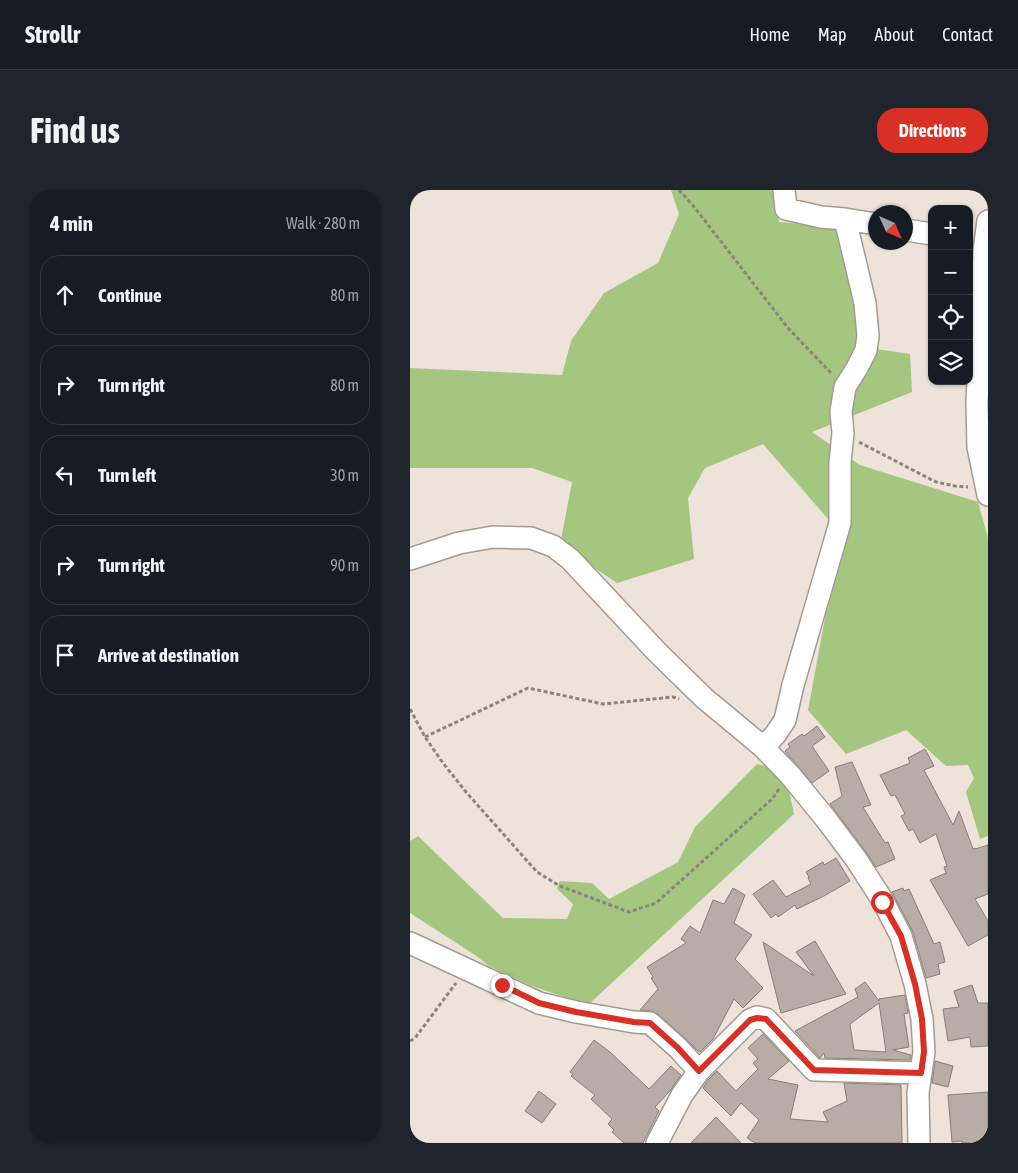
<!DOCTYPE html>
<html lang="en">
<head>
<meta charset="utf-8">
<style>
	body { margin:0; font-family:"Asap Condensed",sans-serif; background:#20242c; color:#f1f3f6 }
	.controls { position:absolute; right:15px; top:15px; display:grid; overflow:hidden; border-radius:10px; box-shadow:0 1px 4px #0004 }
	.controls button { width:45px; height:45px; display:grid; place-items:center; padding:0; border:0; border-bottom:1px solid #363941; background:#171b24; color:#f1f3f6; font:25px sans-serif }
	.compass { position:absolute; left:458px; top:15px; width:45px; height:45px; border-radius:50%; background:#171b24; box-shadow:0 1px 4px #0004; rotate:135deg }
	.stop { position:absolute; width:15px; height:15px; margin:-11px; border:4px solid #d93025; border-radius:50%; background:#fff }
	.stop.end { background:#d93025; border-color:#fff; box-shadow:0 1px 5px #0008 }
	.list { margin:0; padding:0; list-style:none }
	h2 { display:flex; justify-content:space-between; align-items:center; height:65px; margin:0; padding:0 20px; font-size:21px }
	h2 small { font-size:16px; font-weight:400; color:#9ea1a6 }
	.list li { display:grid; grid-template-columns:32px 1fr auto; gap:15px; align-items:center; box-sizing:border-box; height:80px; margin:0 10px 10px; padding:0 10px; border:1px solid #363941; border-radius:20px }
	.list b { display:block; font-size:19px; white-space:nowrap }
	.list em { font-size:16px; font-style:normal; color:#9ea1a6 }
	.icon { flex:none; width:28px; height:28px; fill:none; stroke:currentColor; stroke-width:2; stroke-linecap:round; stroke-linejoin:round }
	.map { position:relative; flex:none; width:578px; height:953px; overflow:hidden; border-radius:20px }
	header { display:flex; align-items:center; gap:30px; box-sizing:border-box; height:70px; padding:0 25px; background:#171b24; border-bottom:1px solid #363941 }
	header strong { font-size:24px }
	nav { display:flex; gap:28px; margin-inline-start:auto; font-size:18px }
	.intro { display:flex; align-items:center; justify-content:space-between; box-sizing:border-box; height:120px; padding:0 30px }
	h1 { margin:0; font-size:35px }
	.button { padding:12px 22px; border-radius:20px; background:#d93025; color:#fff; font-size:18px; font-weight:700 }
	main { display:flex; gap:30px; padding:0 30px }
	aside { flex:1; background:#171b24; border-radius:20px; box-shadow:0 1px 4px #0004 }
	.map>svg:first-child { display:block }
	.green { fill:#a5c67f }
	.building { fill:#b7ada6; stroke:#877d77; fill-rule:evenodd }
	.lines { fill:none; stroke-linecap:round; stroke-linejoin:round }
	.minor-casing { stroke:#a39b93; stroke-width:24 }
	.path { stroke:#8b847f; stroke-width:3; stroke-dasharray:4 2.5; stroke-linecap:butt }
	.minor { stroke:#fff; stroke-width:21 }
	.route { stroke:#d93025; stroke-width:6 }
</style>
</head>
<body>
<header>
<strong>Strollr</strong>
<nav><a>Home</a><a>Map</a><a>About</a><a>Contact</a></nav>
</header>
<div class="intro"><h1>Find us</h1><a class="button">Directions</a></div>
<main>
<aside>
<h2>4 min<small>Walk · 280 m</small></h2>
<ul class="list">
<li><svg class="icon" aria-label="ahead" viewBox="0 0 24 24"><path d="M12 20V5M6 11l6-6 6 6"/></svg><div><b>Continue</b></div><em>80 m</em></li>
<li><svg class="icon" aria-label="right" viewBox="0 0 24 24"><path d="M7 20v-9h11M14 6l5 5-5 5"/></svg><div><b>Turn right</b></div><em>80 m</em></li>
<li><svg class="icon" aria-label="left" viewBox="0 0 24 24"><path d="M17 20v-9H6M10 6l-5 5 5 5"/></svg><div><b>Turn left</b></div><em>30 m</em></li>
<li><svg class="icon" aria-label="right" viewBox="0 0 24 24"><path d="M7 20v-9h11M14 6l5 5-5 5"/></svg><div><b>Turn right</b></div><em>90 m</em></li>
<li><svg class="icon" aria-label="arrive" viewBox="0 0 24 24"><path d="M6 21V4h12l-3 4 3 4H6"/></svg><div><b>Arrive at destination</b></div></li>
</ul>
</aside>
<div class="map">
<svg width="578" height="953" viewBox="0 0 578 953">
	<rect width="100%" height="100%" fill="#ede3db"/>
	<path class="green" d="M261 0H365L369 32 428 37 466 159 500 164 502 202 402 242 450 275 568 312 578 348V646L570 649 556 602 564 588 558 575 536 576 496 540 436 564 398 520 428 358 418 329 353 254 295 278 278 308 284 369 207 393 150 355 162 292 122 278H0V178L152 185 161 151 194 103 248 73 269 24Z
		M347 574 360 577 378 596 384 624 178 815 119 795 79 776 65 765 0 723V651L8 646 93 728 157 729 163 714 147 699 150 691 182 693 199 709 268 672 285 637Z"/>
	<path class="building" d="M407 536 415 547 402 556 419 581 402 593 375 561 380 557 378 554 392 544 394 546Z
		M515 559 524 576 514 580 543 635 549 621 563 659 565 658V659L578 655V704L565 709 578 731V745L558 756 520 690 536 683 534 677 537 676 526 644 510 653 503 639 499 641 491 626 495 624 485 605 481 606 470 585 500 573 498 568Z
		M442 572 461 615 453 617 475 653 478 652 485 669 466 677 456 662 420 614 432 606 425 577Z
		M426 668 440 691 414 706 387 719 385 715 368 727 366 724 361 728 343 704 363 690 376 707 401 694 398 688 399 687 396 682 413 672 414 675Z
		M323 698 335 705 324 733 342 745 325 769 353 798 333 818 324 809 303 849 290 862 287 860 276 849 248 824 241 821 230 820 248 799 241 788 243 787 237 777 276 753 271 749 280 736 290 743 303 710 314 714Z
		M493 698 494 701 499 699 524 754 530 752 535 772 528 774 530 784 516 788 503 742 482 702Z
		M405 751 436 804 371 823 353 752 404 786 386 762Z
		M455 792 469 811V809L495 805 498 823 494 824 499 857 483 860 501 865 500 870 415 868 414 863 410 868 385 841 448 807 445 799ZM469 813 476 862 444 860 440 834Z
		M562 795 568 813H578V856L561 857 560 847 538 851 533 819 549 817 544 801Z
		M353 844 379 871 358 889 388 895 380 929 418 932 413 922 437 911 434 893 491 895 492 953H345L337 948 349 930 331 913 321 926 293 898 299 889 307 881 326 901 348 879 343 873 348 869 338 858Z
		M184 850 200 862 239 899 261 876 271 885 260 901 245 917 249 921 233 953H214L202 942 204 940 198 934 202 929 181 909 185 905 161 886 163 884 160 882Z
		M525 871 543 876 538 897 522 893Z
		M129 901 146 914 132 933 115 921Z
		M578 902V953H552V951L542 952 538 905Z
		M306 927 331 953H281Z"/>
	<g class="lines">
		<defs>
			<path id="minor" d="M374 0 376 19 411 27 435 29 466 34
				M578 31 574 60 567 212 568 257 578 305
				M496 40 522 44
				M0 369 49 353 83 347 121 348 143 356 160 369 247 462 294 508 353 557 380 585 416 629 446 669 473 711 491 746 505 794 512 829 514 862 508 903 509 953
				M353 557 365 545 375 530 383 495 430 333V273L433 243 431 222 435 197 447 178 456 160 458 146 455 113 435 29
				M0 753 129 813 166 822 224 832 240 833 268 858 289 881 272 905 247 953
				M289 881 340 830 347 827 356 829 404 880 511 883"/>
		</defs>
		<use href="#minor" class="minor-casing"/>
		<path class="path" d="M269 0 285 18 378 138 422 184
			M449 252 526 292 545 296 558 297
			M0 519 15 547 33 573 56 602 127 682 150 696 219 722 246 713 362 609 369 599
			M15 547 118 498 193 514 263 507 269 509
			M0 851 5 848 46 793"/>
		<use href="#minor" class="minor"/>
	</g>
	<g class="lines">
		<path class="route" d="M92 795 129 813 166 822 224 832 240 833 268 858 289 881 340 830 347 828 356 829 404 880 511 883 514 862 512 829 505 794 491 746 472 712"/>
	</g>
</svg>
<div class="controls">
<button>+</button>
<button>−</button>
<button><svg class="icon" aria-label="locate" viewBox="0 0 24 24"><circle cx="12" cy="12" r="6"/><path d="M12 2v4M12 18v4M2 12h4M18 12h4"/></svg></button>
<button><svg class="icon" aria-label="layers" viewBox="0 0 24 24"><path d="M12 4l9 5-9 5-9-5zM3 14l9 5 9-5"/></svg></button>
</div>
<svg class="compass" viewBox="-18 -18 36 36"><path d="M0-13l5 13h-10z" fill="#e53935"/><path d="M0 13l5-13h-10z" fill="#9ea1a6"/></svg>
<div class="stop" style="left:472px;top:712px"></div>
<div class="stop end" style="left:92px;top:795px"></div>
</div>
</main>
</body>
</html>
